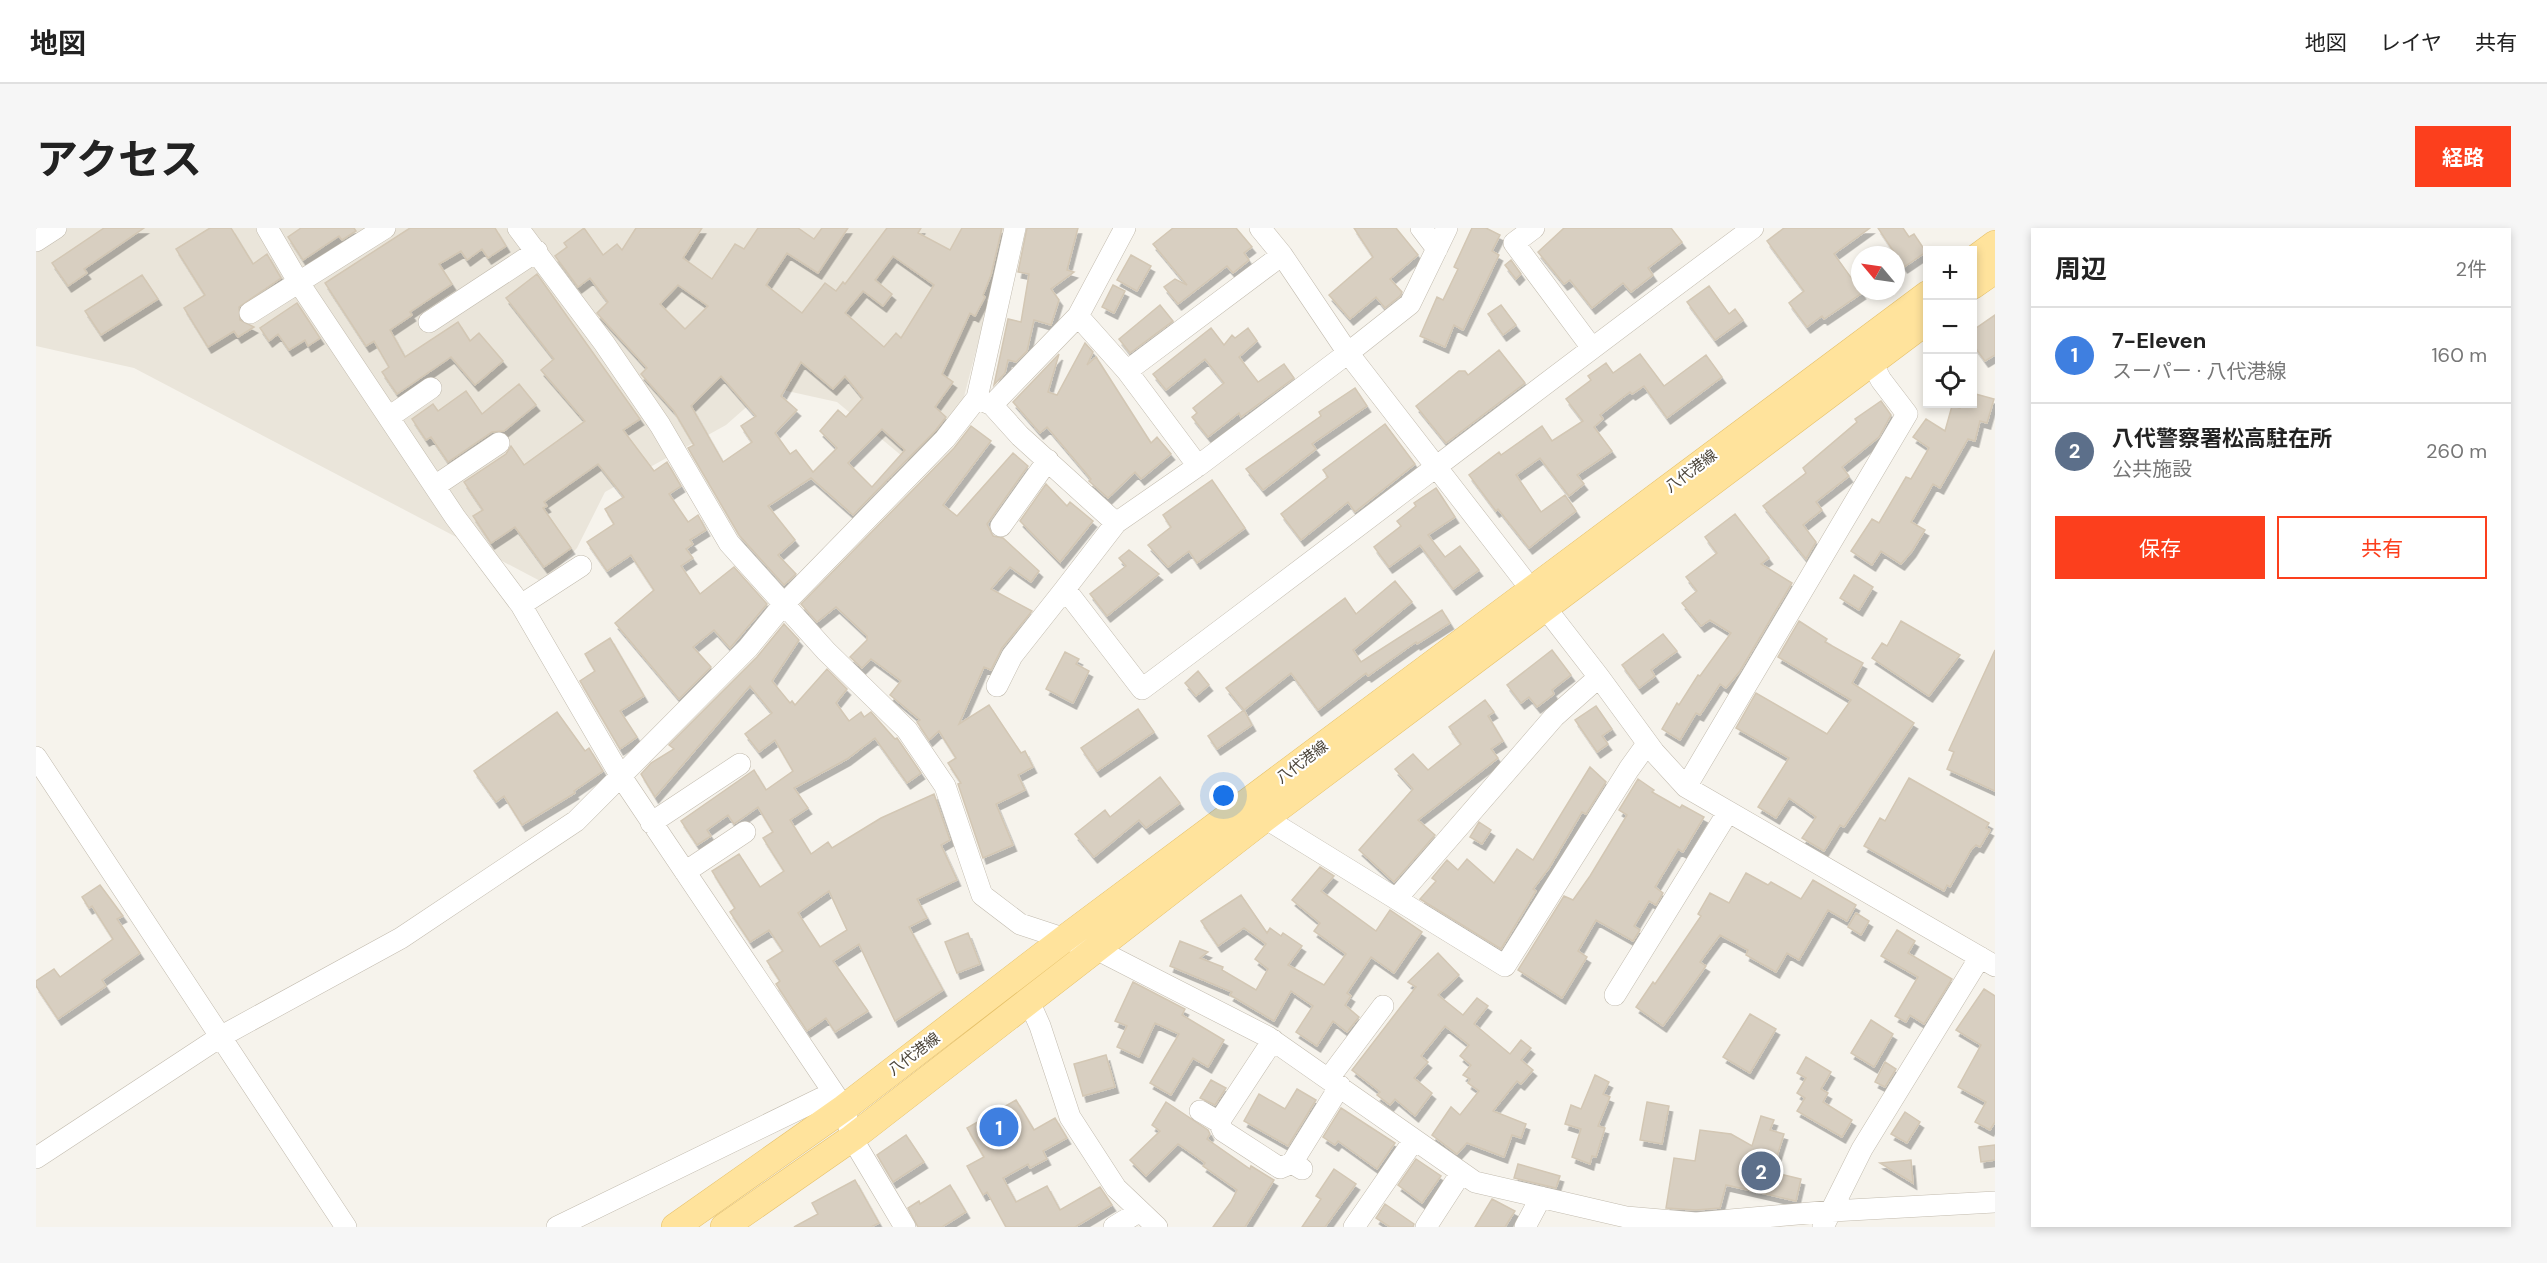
<!DOCTYPE html>
<html lang="ja">
<head>
<meta charset="utf-8">
<style>
	body { margin:0; font-family:"DM Sans","Noto Sans JP",sans-serif; background:#f6f6f6; color:#222 }
	.controls { position:absolute; right:18px; top:18px; display:grid; overflow:hidden; border-radius:0px; box-shadow:0 3px 9px #0003 }
	.controls button { width:54px; height:54px; display:grid; place-items:center; padding:0; border:0; border-bottom:2px solid #e0e0e0; background:#fff; color:#222; font:30px sans-serif }
	.compass { position:absolute; left:1815px; top:18px; width:54px; height:54px; border-radius:50%; background:#fff; box-shadow:0 3px 9px #0003; rotate:299deg }
	.you { position:absolute; left:1188px; top:568px; width:21px; height:21px; margin:-15px; border:4px solid #fff; border-radius:50%; background:#1a73e8; box-shadow:0 0 0 9px #1a73e833 }
	.badge { display:grid; place-items:center; width:39px; height:39px; border-radius:50%; background:#fc3f1d; color:#fff; font-size:20px; font-weight:700 }
	.pin { position:absolute; translate:-50% -50%; border:3px solid #fff; box-shadow:0 2px 6px #0006 }
	.list { margin:0; padding:0; list-style:none }
	h2 { display:flex; justify-content:space-between; align-items:center; height:78px; margin:0; padding:0 24px; font-size:26px }
	h2 small { font-size:20px; font-weight:400; color:#767676 }
	.list li { display:grid; grid-template-columns:39px 1fr auto; gap:18px; align-items:center; box-sizing:border-box; height:96px; padding:0 24px; border-top:2px solid #e0e0e0 }
	.list b { display:block; font-size:22px; white-space:nowrap }
	.list p { margin:0; font-size:20px; white-space:nowrap; color:#767676 }
	.list em { font-size:20px; font-style:normal; color:#767676 }
	.actions { display:flex; gap:12px; padding:18px 24px }
	.actions a { flex:1; padding:14px 0; border:2px solid #fc3f1d; border-radius:0px; text-align:center; font-size:21px; color:#fc3f1d }
	.actions .main { background:#fc3f1d; color:#fff }
	.icon { flex:none; width:33px; height:33px; fill:none; stroke:currentColor; stroke-width:2; stroke-linecap:round; stroke-linejoin:round }
	.map { position:relative; flex:none; width:1959px; height:999px; overflow:hidden; border-radius:0px }
	header { display:flex; align-items:center; gap:36px; box-sizing:border-box; height:84px; padding:0 30px; background:#fff; border-bottom:2px solid #e0e0e0 }
	header strong { font-size:28px }
	nav { display:flex; gap:33px; margin-inline-start:auto; font-size:21px }
	.intro { display:flex; align-items:center; justify-content:space-between; box-sizing:border-box; height:144px; padding:0 36px }
	h1 { margin:0; font-size:42px }
	.button { padding:15px 27px; border-radius:0px; background:#fc3f1d; color:#fff; font-size:21px; font-weight:700 }
	main { display:flex; gap:36px; padding:0 36px }
	aside { flex:1; background:#fff; border-radius:0px; box-shadow:0 3px 9px #0003 }
	.map>svg:first-child { display:block }
	.residential { fill:#eae5da }
	.building { fill:#d8cfc1; stroke:#d3c7b4; stroke-width:1.5; fill-rule:evenodd; filter:url(#shadow) }
	.lines { fill:none; stroke-linecap:round; stroke-linejoin:round }
	.minor-casing { stroke:#c2bbae; stroke-width:22 }
	.major-casing { stroke:#e6c16a; stroke-width:28 }
	.minor { stroke:#fff; stroke-width:21 }
	.major { stroke:#ffe39c; stroke-width:27 }
	.labels { text-anchor:middle; dominant-baseline:central; stroke-width:4.5; stroke-linejoin:round; paint-order:stroke }
	.street-label { font-size:15px; fill:#4b4439; stroke:#fff }
</style>
</head>
<body>
<header>
<strong>地図</strong>
<nav><a>地図</a><a>レイヤ</a><a>共有</a></nav>
</header>
<div class="intro"><h1>アクセス</h1><a class="button">経路</a></div>
<main>
<div class="map">
<svg width="1959" height="999" viewBox="0 0 1959 999">
	<defs>
		<filter id="shadow"><feDropShadow dx="3.5" dy="6" stdDeviation="0" flood-color="#0004"/></filter>
	</defs>
	<rect width="100%" height="100%" fill="#f6f3ec"/>
	<path class="residential" d="M0 0H972L924 184 878 238 801 174 733 159 690 197 569 264 541 320 508 355 98 140 0 118Z"/>
	<path class="building" d="M68 0H108L48 41 51 45 32 58 16 35Z
		M174 0H195L217 36 231 26 245 50 203 79 204 92 218 99 202 109 198 103 172 119 148 80 169 67 140 21Z
		M265 0H318L320 3 306 12 303 8 267 32 252 9Z
		M374 0H459L470 18 452 30 446 21 431 32 425 23 403 36 416 56 374 84 376 87 354 102 369 129 422 94 434 113 443 105 467 133 439 157 415 129 361 166 346 144 353 139 338 113 330 118 289 55Z
		M548 0 567 27 581 16 586 22 600 0H666L647 30 676 51 699 16 708 21 722 0H762L778 11 786 0H812L782 45 751 25 730 57 766 85 789 55 800 63 807 54 809 56 851 0H885L882 5 914 22 926 0H966L955 47 947 67 949 69 939 88 934 85 906 146 917 154 899 179 910 189 899 203 817 287 775 250 732 278 759 312 742 327 760 346 748 357 703 307 652 220 658 217 638 183 605 146 611 140 561 85 572 74 554 50 542 59 519 28 531 19 528 15ZM857 28 898 57 865 110 860 105 848 119 809 85 827 63 847 78 856 66 839 52ZM642 57 672 78 649 101 624 76ZM765 134 797 161 809 148 827 170 810 189 802 182 784 203 801 220 777 244 760 222 754 226 739 205 761 182 745 168ZM685 148 720 188 705 198 716 214 687 234 655 178ZM846 201 869 222 836 259 812 235Z
		M991 0H1042L1031 42 1038 44 1015 61 1023 72 1015 97 998 92 991 123 980 134 972 132 969 145 958 157 972 91 985 94 993 46 982 44Z
		M1137 0H1200L1216 19 1208 25 1213 32 1197 45 1191 38 1142 76 1128 59 1139 51 1151 57 1117 16Z
		M1318 0H1360L1382 27 1354 51 1366 64 1364 68 1349 80 1340 69 1314 91 1293 67 1337 29Z
		M1436 0H1450L1464 7 1456 23 1463 27 1427 102 1418 97 1409 119 1384 108 1401 69 1407 72 1422 41 1418 39Z
		M1528 0H1635L1646 14 1612 40 1617 47 1595 64 1587 55 1556 80 1534 52 1528 56 1502 24Z
		M1748 0H1834L1798 26 1826 65 1788 91 1786 88 1771 99 1753 75 1768 63 1731 13Z
		M1842 0H1867L1873 9 1878 6 1890 24 1868 39Z
		M1095 27 1115 38 1101 63 1081 52Z
		M1475 32 1485 46 1480 51 1469 37Z
		M501 46 604 191 587 202 618 243 631 234 645 258 633 266 652 294 662 287 670 302 654 312 657 316 650 321 657 330 645 338 664 366 698 339 731 376 694 420 678 402 657 419 675 439 643 471 579 395 618 362 595 327 571 343 551 314 578 296 569 281 588 269 562 236 508 274 511 278 507 280 535 320 508 339 479 299 455 315 437 288 447 282 428 254 470 226 475 218 488 237 549 193 505 142 518 131 470 70Z
		M106 47 122 71 65 107 49 83Z
		M1077 57 1089 63 1078 85 1066 79Z
		M1673 58 1693 86 1699 81 1707 92 1679 112 1651 74Z
		M261 75 284 110 272 118 269 112 253 122 242 106 233 113 224 100Z
		M1124 77 1137 93 1094 125 1083 111Z
		M1465 77 1480 97 1467 107 1452 86Z
		M1959 87V127L1949 133 1936 115V103Z
		M1175 100 1188 117 1196 107 1199 110 1212 100 1221 113 1203 129 1222 154 1248 136 1258 150 1205 189 1203 185 1172 209 1156 189 1161 185 1157 180 1188 155 1169 131 1130 162 1117 146Z
		M1049 115 1057 124 1051 137 1060 129 1115 215 1121 209 1135 226 1105 251 1099 244 1072 270 1053 253 1055 251 1011 199 1004 205 977 174 1023 126 1012 164 1021 167Z
		M1463 122 1489 155 1410 215 1380 178 1423 143H1429L1432 147Z
		M1604 126 1628 158 1670 127 1686 149 1631 190 1608 158 1596 166 1594 164 1564 187 1567 191 1558 199 1576 223 1541 247 1548 256 1533 268 1504 230 1480 247 1505 284 1529 267 1540 283 1493 320 1462 281 1460 283 1433 247 1463 224 1465 227 1506 198 1516 213 1547 193 1530 171 1555 152 1552 148 1570 135 1577 145Z
		M483 156 500 177 468 203 456 204 412 234 395 209 390 212 376 191 397 176 402 183 430 163 446 186Z
		M1319 160 1331 178 1276 216 1280 221 1227 262 1210 241 1285 188 1283 184Z
		M1936 165 1958 171 1951 195 1944 193 1939 213 1932 211 1904 260 1897 256 1875 294 1889 302 1876 323 1865 336 1845 323 1836 337 1815 323 1836 291 1843 295 1870 249 1875 251 1893 220 1877 209 1890 191 1909 203 1916 178 1924 180 1925 176H1936Z
		M1845 173 1855 187 1843 209 1806 239 1813 248 1780 274 1786 282 1767 297 1780 314 1770 331 1727 278 1770 245 1767 240 1821 194 1819 191Z
		M1349 196 1379 236 1319 284 1312 274 1265 312 1245 286 1292 249 1287 242Z
		M935 198 955 213 907 277 921 288 977 225 992 238 951 296 957 308 967 310 1003 343 995 354 974 339 955 361 996 383 966 420 955 442 948 439 923 496 953 477 985 525 989 523 997 539 982 547 989 562 960 576 977 617 947 630 922 556 925 555 912 535 920 530 903 503 893 512 881 494 884 492 854 467 865 453 835 431 826 440 814 429 831 412V408L800 379 781 394 765 376 918 220Z
		M1176 252 1209 300 1161 335 1153 323 1132 339 1112 317 1135 299 1127 287Z
		M1010 256 1031 278 1034 274 1057 293 1024 334 984 293Z
		M1400 260 1419 289 1392 307 1409 329 1424 318 1443 342 1417 361 1384 317 1353 339 1338 319 1365 298 1361 293 1380 278 1378 275Z
		M1699 286 1733 330 1725 336 1756 355 1704 443 1690 460 1684 456 1664 487 1660 485 1644 512 1626 501 1641 475 1643 477 1662 447 1664 448 1695 405 1674 392 1665 398 1646 375 1661 363 1650 349 1681 325 1669 309Z
		M1093 322 1123 346 1071 388 1054 366 1090 338 1083 330Z
		M1818 347 1837 359 1823 382 1804 370Z
		M1359 353 1376 374 1317 422 1325 434 1406 382 1414 395 1381 416 1380 414 1332 448 1330 445 1282 482 1255 445 1208 482 1190 460 1309 370 1320 386Z
		M1763 393 1791 411 1789 414 1827 435 1816 455 1878 495 1808 599 1804 597 1788 623 1766 610 1780 589 1753 570 1740 590 1722 579 1753 530 1700 500 1720 465 1791 506 1815 472 1742 429Z
		M1865 393 1924 427 1893 468 1836 430 1846 415 1851 418Z
		M748 396 763 412 736 453 754 475 756 473 759 477 791 441 811 461 800 475 813 493 825 484 828 489 835 484 859 511 861 510 885 545 871 555 839 510 811 531 758 560 772 580 754 592 775 626 792 614 796 620 845 590 898 566 914 612 905 617 921 652 881 671 891 690 873 699 907 762 859 793 823 716 797 733 832 783 799 804 790 790 771 803 740 756 744 753 731 733 747 723 733 702 714 714 694 684 699 680 676 643 703 626 724 659 748 643 727 610 737 604 722 579 698 596 692 587 671 602 675 608 661 617 645 593 718 542 730 562 757 543 739 512 723 524 709 506 736 485 714 458 619 569 605 546 615 535 638 521 633 517 721 429ZM793 663 811 702 784 719 762 685Z
		M1627 406 1641 423 1615 442 1619 448 1603 460 1586 437Z
		M574 410 608 468 584 483 601 509 584 521 544 453 559 443 549 426Z
		M1516 422 1535 447 1516 462 1518 466 1501 479 1493 469 1485 475 1471 457Z
		M1959 422V563L1911 541 1918 524 1913 522Z
		M1029 424 1043 431 1040 436 1053 443 1037 475 1010 461Z
		M1162 443 1173 457 1160 468 1149 455Z
		M1449 472 1458 484 1452 488 1467 513 1455 521 1462 530 1382 592 1399 607 1358 654 1323 622 1377 561 1359 541 1377 526 1392 542 1425 516 1413 499Z
		M1560 478 1576 501 1566 508 1572 516 1561 524 1539 492Z
		M1102 481 1118 504 1061 543 1045 520Z
		M1208 482 1216 497 1181 521 1172 508Z
		M521 484 549 523 553 520 567 543 538 563 539 565 486 597 468 568 460 574 438 543Z
		M1554 539 1570 554 1550 586 1546 584 1513 640 1497 661 1500 663 1465 721 1384 671 1400 653 1396 650 1411 632 1422 642 1431 631 1458 655 1481 621 1497 632Z
		M1124 549 1144 575 1110 600 1103 592 1058 629 1039 606 1069 582 1074 589Z
		M1873 550 1953 595 1950 600 1954 602 1944 619 1940 617 1935 622 1914 659 1911 657 1908 663 1828 618 1844 590 1849 593Z
		M1602 551 1618 562 1616 564 1644 580 1646 577 1668 589 1647 624 1642 621 1619 659 1627 665 1620 677 1613 673 1598 698 1604 702 1597 713 1560 692 1542 723 1551 729 1526 770 1482 742 1528 668 1537 672 1554 648 1591 587 1583 582Z
		M1443 594 1455 602 1446 616 1434 609Z
		M1284 639 1298 648 1285 663 1340 703 1354 682 1386 704 1358 745 1335 729 1311 765 1315 768 1309 777 1323 789 1311 804 1297 793 1281 818 1260 804 1277 778 1255 763 1238 793 1194 767 1196 764 1134 738 1144 713 1172 724 1164 730 1187 739 1186 742 1220 762 1232 741 1219 731 1230 716 1208 700 1182 718 1165 693 1205 667 1231 705 1234 700 1245 708 1247 705 1266 718 1252 737 1288 757 1310 726 1278 703 1284 695 1256 672Z
		M1710 645 1732 657 1735 654 1765 671 1777 652 1820 677 1811 693 1792 682 1763 732 1751 725 1740 744 1710 727 1712 722 1684 707 1664 734 1670 738 1627 798 1600 779 1617 754 1619 756 1665 688 1662 686 1674 665 1693 675Z
		M64 657 87 688 81 691 104 725 66 752 70 758 22 791 0 758V753L18 741 24 749 77 711 56 678 53 680 46 669Z
		M1820 685 1833 693 1825 707 1812 699Z
		M1861 702 1879 713 1872 725 1916 751 1888 796 1874 787 1870 794 1859 788 1882 749 1845 728Z
		M932 705 944 736 921 745 909 714Z
		M1402 725 1423 747 1402 767 1427 787 1441 770 1452 778 1438 796 1474 826 1485 812 1495 820 1485 832 1497 842 1485 856 1481 853 1457 883 1490 896 1485 910 1476 907 1468 929 1431 915 1421 926 1396 907 1415 879 1424 887 1443 863 1432 855 1434 851 1427 847 1435 837 1424 828 1433 817 1409 798 1385 828 1392 834 1378 850 1396 865 1379 888 1359 871 1354 877 1341 867 1344 864 1316 842 1380 759 1372 754Z
		M1097 754 1149 781 1146 787 1188 812 1172 839 1157 830 1135 867 1114 855 1143 806 1119 795 1103 829 1081 819 1091 798 1079 793Z
		M1948 761 1959 768V894L1954 902 1939 894 1950 874 1922 859 1945 817 1920 802Z
		M1714 786 1740 801 1714 845 1687 829Z
		M1835 792 1857 806 1838 839 1815 825Z
		M1070 827 1079 859 1047 868 1038 836Z
		M1770 829 1795 844 1785 861 1792 865 1787 874 1816 892 1806 909 1761 883 1769 870 1761 865 1770 850 1761 845Z
		M1849 834 1860 841 1849 859 1839 854Z
		M1559 847 1573 854 1567 866 1574 869 1562 898 1569 900 1560 929 1556 928 1554 936 1536 929 1545 901 1529 896 1535 877 1545 881Z
		M1175 852 1190 860 1179 877 1164 870Z
		M1261 861 1280 872 1252 918 1208 893 1223 866 1249 881Z
		M980 872 998 902 1019 890 1031 910 1007 923 1011 931 994 940 992 936 967 950 980 974 1011 958 1024 982 1064 959 1076 977 1039 999H970L951 964 947 967 931 938 948 929 931 900Z
		M1130 874 1172 902 1174 906 1171 911 1214 941 1215 938 1238 952 1209 999H1177L1195 974 1201 962 1167 938 1169 935 1142 916 1110 948 1094 932 1124 903 1116 897Z
		M1611 874 1633 878 1626 916 1604 912Z
		M1305 880 1359 915 1341 941 1302 913 1299 917 1287 909Z
		M1869 884 1884 894 1871 915 1855 906Z
		M1725 888 1738 892 1734 902 1748 906 1736 944 1765 951 1760 973 1690 957 1684 980 1660 982 1630 980 1638 930 1659 933 1664 902 1695 906 1716 918Z
		M870 907 888 934 857 954 841 927Z
		M1959 917V932L1945 934 1943 919Z
		M1380 931 1405 948 1386 975 1362 957Z
		M1875 932 1877 955 1844 935Z
		M1482 936 1524 948 1520 960 1478 950Z
		M1298 941 1320 956 1289 999H1266L1285 971 1280 968Z
		M819 952 843 995 835 999H758L782 986 776 975Z
		M914 957 930 984 906 999H882L872 980 883 973 884 976Z
		M1456 971 1479 983 1469 999H1439Z
		M1349 976 1378 996 1377 999H1354L1340 990Z"/>
	<g class="lines">
		<defs>
			<path id="minor" d="M231 0 263 55 419 289 485 377 584 547 808 880 816 910 869 999
				M482 0 568 115 624 197 693 315 790 423 871 502 909 558 946 667 984 696 1060 721 1232 809 1439 954 1590 989 1660 995 1796 983 1959 974
				M1224 0 1246 27 1312 125 1563 449 1618 524 1650 559 1959 738
				M1385 0 1401 21
				M1411 0 1374 76 1312 125 1162 238 1080 295 1029 361 1106 461C1311 308 1512 152 1717 0
				M1498 0 1478 15 1556 120
				M0 13 20 0
				M214 85 349 0
				M1042 88 1091 143 1162 238
				M393 94 501 23
				M1091 143 1246 27
				M943 171 956 177 984 208 1080 295
				M956 177 1042 88 1089 0
				M353 189 395 160
				M399 258 463 215
				M965 298 1012 232
				M485 377 545 338
				M961 458 976 428 1029 361
				M0 529 310 999
				M1650 559 1871 186 1845 152 1835 133
				M1229 590 1469 738 1593 541 1611 516
				M615 595 704 536
				M649 644 709 604
				M1361 670 1518 489 1563 449
				M1579 767 1692 584
				M992 771 1004 798 1034 889 1080 960 1121 999
				M1237 812 1183 894 1187 903 1244 940 1256 935 1266 941
				M1293 850 1347 778
				M1164 883 1183 894
				M0 930 184 809 365 710 540 593 712 420 747 377 909 211 941 170 979 0
				M1256 935 1304 858
				M521 999 796 865
				M1078 999 1104 983
				M1318 999 1378 912
				M1390 999 1425 945
				M1489 999 1505 969
				M1787 999 1826 921 1944 729"/>
			<path id="major" d="M1936 33 1959 16
				M1936 58 1959 42
				M639 999 808 880 1028 711 1892 66
				M688 999 816 910 1229 590 1892 92"/>
		</defs>
		<use href="#minor" class="minor-casing"/>
		<use href="#major" class="major-casing"/>
		<use href="#minor" class="minor"/>
		<use href="#major" class="major"/>
	</g>
	<g class="labels">
		<g class="street-label">
			<text transform="translate(1655 243) rotate(-37)">八代港線</text>
			<text transform="translate(1266 534) rotate(-37)">八代港線</text>
			<text transform="translate(878 826) rotate(-37)">八代港線</text>
		</g>
	</g>
</svg>
<div class="controls">
<button>+</button>
<button>−</button>
<button><svg class="icon" aria-label="locate" viewBox="0 0 24 24"><circle cx="12" cy="12" r="6"/><path d="M12 2v4M12 18v4M2 12h4M18 12h4"/></svg></button>
</div>
<svg class="compass" viewBox="-18 -18 36 36"><path d="M0-13l5 13h-10z" fill="#e53935"/><path d="M0 13l5-13h-10z" fill="#767676"/></svg>
<div class="you"></div>
<div class="pin badge" style="left:963px;top:899px;background:#3f7fe0">1</div>
<div class="pin badge" style="left:1725px;top:943px;background:#5c6f8a">2</div>
</div>
<aside>
<h2>周辺<small>2件</small></h2>
<ul class="list">
<li><span class="badge" style="background:#3f7fe0">1</span><div><b>7-Eleven</b><p>スーパー · 八代港線</p></div><em>160 m</em></li>
<li><span class="badge" style="background:#5c6f8a">2</span><div><b>八代警察署松高駐在所</b><p>公共施設</p></div><em>260 m</em></li>
</ul>
<div class="actions"><a class="main">保存</a><a>共有</a></div>
</aside>
</main>
</body>
</html>
